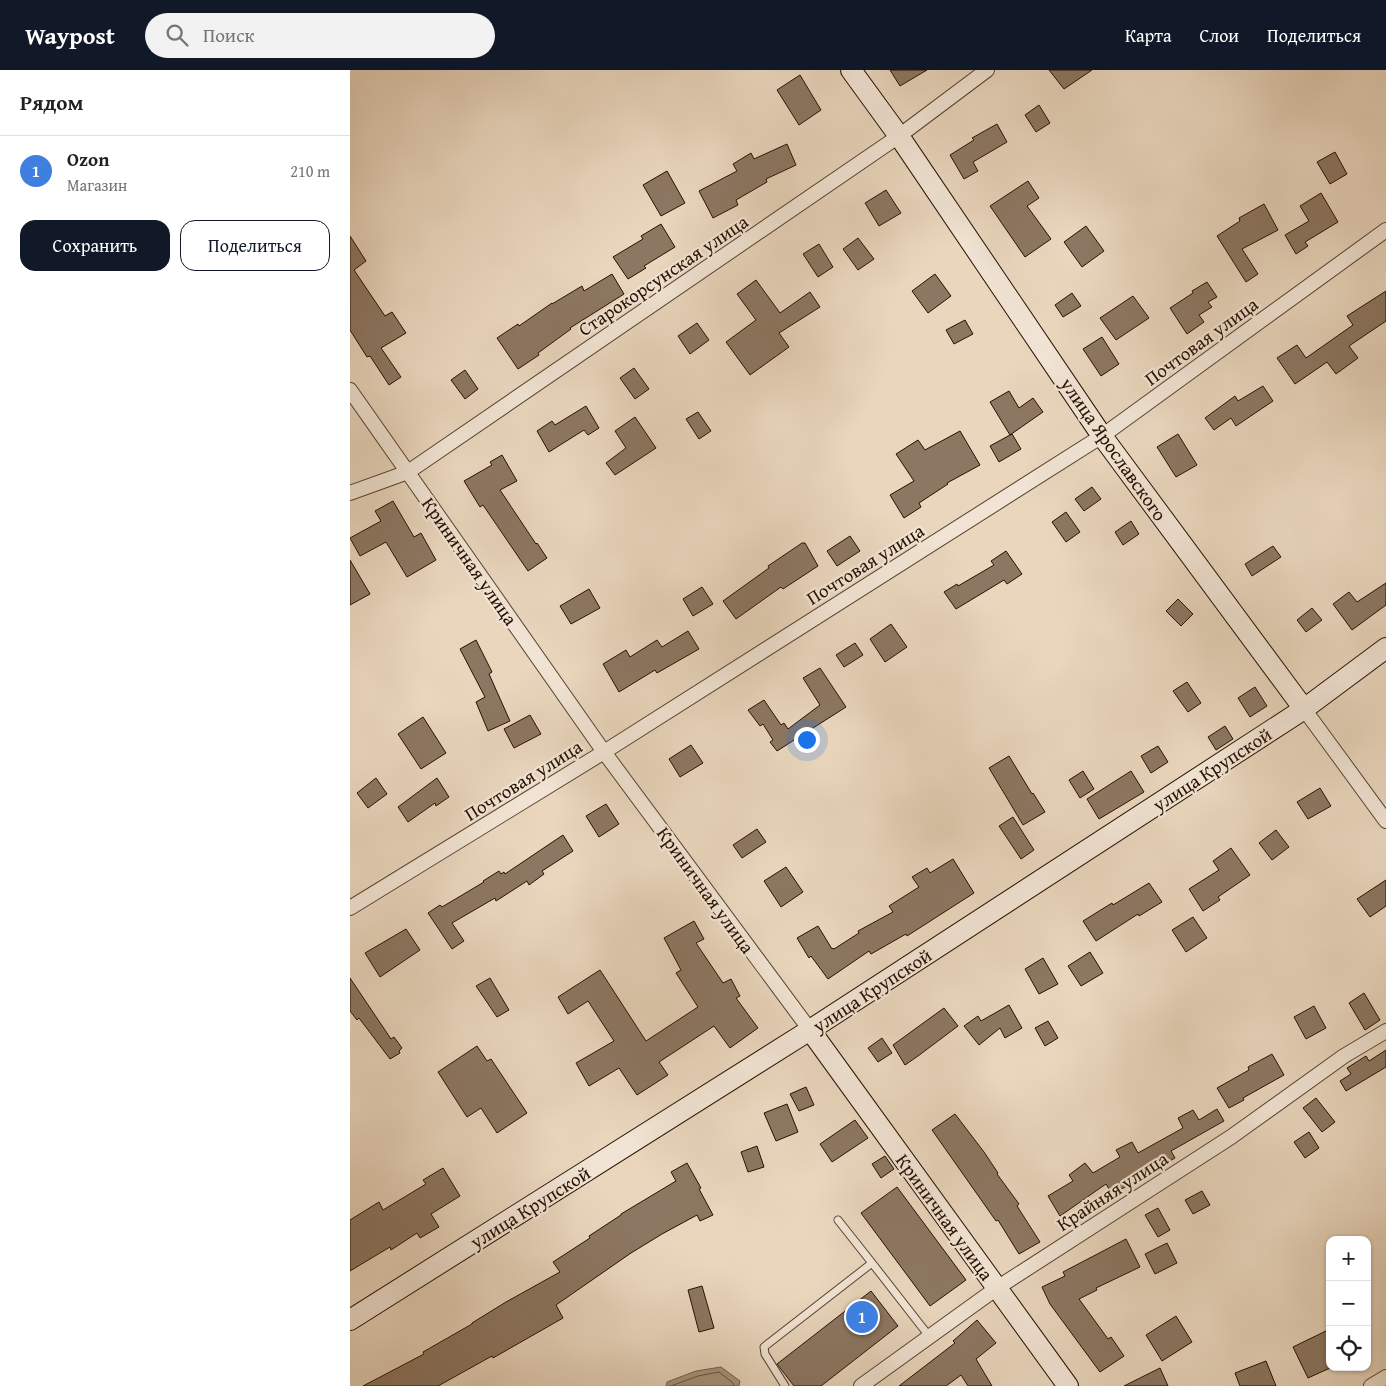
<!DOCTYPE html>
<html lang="ru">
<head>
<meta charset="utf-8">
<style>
	body { margin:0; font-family:"Gentium Book Plus",serif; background:#f2f2f2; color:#202124 }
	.controls { position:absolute; right:15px; bottom:15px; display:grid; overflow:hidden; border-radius:10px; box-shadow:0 1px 4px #0004 }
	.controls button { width:45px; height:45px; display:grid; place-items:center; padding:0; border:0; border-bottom:1px solid #e0e0e0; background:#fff; color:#202124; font:25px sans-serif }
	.you { position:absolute; left:456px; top:669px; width:18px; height:18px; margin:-12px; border:4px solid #fff; border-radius:50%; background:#1a73e8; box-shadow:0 0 0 8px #1a73e833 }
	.badge { display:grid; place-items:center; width:32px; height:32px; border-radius:50%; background:#111827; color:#fff; font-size:16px; font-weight:700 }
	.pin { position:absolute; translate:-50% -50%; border:2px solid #fff; box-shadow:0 1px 5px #0006 }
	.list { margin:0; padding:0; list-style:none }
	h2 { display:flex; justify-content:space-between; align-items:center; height:65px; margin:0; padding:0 20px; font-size:21px }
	h2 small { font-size:16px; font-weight:400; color:#757577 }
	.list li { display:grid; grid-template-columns:32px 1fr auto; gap:15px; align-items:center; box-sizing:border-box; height:70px; padding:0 20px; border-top:1px solid #e0e0e0 }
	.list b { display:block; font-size:19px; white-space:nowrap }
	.list p { margin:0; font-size:16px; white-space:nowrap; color:#757577 }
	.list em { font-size:16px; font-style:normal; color:#757577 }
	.actions { display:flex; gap:10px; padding:15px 20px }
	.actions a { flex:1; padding:11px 0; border:1px solid #111827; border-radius:15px; text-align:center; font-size:18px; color:#111827 }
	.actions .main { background:#111827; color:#fff }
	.icon { flex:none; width:28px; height:28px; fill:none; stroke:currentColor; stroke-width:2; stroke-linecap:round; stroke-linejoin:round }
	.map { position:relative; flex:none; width:1036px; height:1316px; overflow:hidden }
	header { display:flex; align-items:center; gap:30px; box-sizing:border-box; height:70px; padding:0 25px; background:#111827; color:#fff }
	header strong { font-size:24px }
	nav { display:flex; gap:28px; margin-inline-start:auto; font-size:18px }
	.search { width:350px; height:45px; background:#f2f2f2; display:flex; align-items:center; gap:12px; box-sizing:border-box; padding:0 18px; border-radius:28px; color:#757577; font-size:19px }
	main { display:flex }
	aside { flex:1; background:#fff }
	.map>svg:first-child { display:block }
	.water { fill:#a7937d; stroke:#745f4b }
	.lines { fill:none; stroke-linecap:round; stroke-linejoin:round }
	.shore { stroke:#67523e; stroke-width:1 }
	.building { fill:#8c7762; stroke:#271000 }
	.lane-casing { stroke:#58422f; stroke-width:9 }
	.street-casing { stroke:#58422f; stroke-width:16 }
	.secondary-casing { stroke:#271000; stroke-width:22 }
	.lane { stroke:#f1e4d4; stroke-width:7 }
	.street { stroke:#f1e4d4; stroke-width:14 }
	.secondary { stroke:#f1e4d4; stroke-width:20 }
	.labels { text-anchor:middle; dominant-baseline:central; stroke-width:4.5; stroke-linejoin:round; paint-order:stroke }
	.street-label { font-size:19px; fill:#271000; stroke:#f1e4d4 }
</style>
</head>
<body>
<header>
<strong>Waypost</strong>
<div class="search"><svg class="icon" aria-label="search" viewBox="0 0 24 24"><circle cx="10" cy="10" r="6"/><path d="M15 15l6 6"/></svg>Поиск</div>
<nav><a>Карта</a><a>Слои</a><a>Поделиться</a></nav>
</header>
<main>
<aside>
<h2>Рядом<small></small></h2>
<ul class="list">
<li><span class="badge" style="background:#3f7fe0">1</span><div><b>Ozon</b><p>Магазин</p></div><em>210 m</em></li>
</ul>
<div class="actions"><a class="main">Сохранить</a><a>Поделиться</a></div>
</aside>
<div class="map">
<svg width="1036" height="1316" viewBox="0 0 1036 1316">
	<rect width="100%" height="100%" fill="#e9d6bd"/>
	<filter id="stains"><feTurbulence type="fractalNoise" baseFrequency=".004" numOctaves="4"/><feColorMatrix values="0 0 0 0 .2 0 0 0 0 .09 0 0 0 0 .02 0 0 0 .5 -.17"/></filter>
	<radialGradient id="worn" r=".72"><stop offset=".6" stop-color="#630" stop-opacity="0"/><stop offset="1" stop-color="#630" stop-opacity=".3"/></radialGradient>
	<path class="water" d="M371 1297 390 1311 389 1316H316L317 1312 346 1301Z"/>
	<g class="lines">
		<path class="shore" d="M321 1316 348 1306 369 1302 383 1313 384 1316"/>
	</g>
	<path class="building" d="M540 0H577L550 16Z
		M699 0H742L714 19Z
		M450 5 471 40 449 55 427 20Z
		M689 35 700 53 686 62 675 45Z
		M647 54 657 72 623 92 628 101 614 109 600 85 624 70 622 68Z
		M437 74 446 95 416 109 417 112 386 130 388 135 363 148 349 121 387 101 383 94 401 83 404 89Z
		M985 82 997 104 980 114 967 92Z
		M317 101 335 133 311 146 293 115Z
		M678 111 689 128 677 136 701 169 675 187 640 136Z
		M536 120 551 143 529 156 515 133Z
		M971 123 988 152 955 172 958 176 946 184 935 165 959 151 950 136Z
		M914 134 928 160 892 179 908 204 896 212 867 166 890 151 889 148Z
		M311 154 325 177 294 196 296 198 278 209 263 187 293 169 291 166Z
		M736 156 754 181 732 197 714 172Z
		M0 166 16 191 4 200 35 246 42 242 56 263 31 278 51 307 39 315 20 286 17 287 0 260Z
		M508 168 524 189 508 200 493 179Z
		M469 174 483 197 468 207 453 184Z
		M262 204 274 224 220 258 221 259 188 283 189 285 168 299 147 268 168 254 169 256 202 233V234L232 216 234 221Z
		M585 204 601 226 578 243 562 221Z
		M406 210 430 243 460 222 470 237 429 263 439 277 400 305 376 272 406 250 387 224Z
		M857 212 867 227 858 232 862 237 849 245 854 252 837 264 820 238 843 223 842 221Z
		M1036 221V251L999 276 1008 288 986 304 977 292 945 314 927 288 947 275 956 288 1003 255 997 246Z
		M722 223 731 236 713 247 705 235Z
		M783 226 799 248 766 270 750 248Z
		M615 250 623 264 604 274 596 260Z
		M347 253 359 270 340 284 328 266Z
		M752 267 769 294 751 306 733 279Z
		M284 298 299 319 285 329 270 308Z
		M115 300 128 319 115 329 101 310Z
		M913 316 923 331 886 356 881 348 864 360 855 348 885 326 888 331Z
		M659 321 669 338 683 328 693 342 660 365 662 364 671 379 649 392 640 376 660 365 640 332Z
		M236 336 249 358 238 365 234 360 199 382 187 361 202 351 205 355Z
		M348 342 361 361 349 369 336 349Z
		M285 347 306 378 265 405 256 393 276 378 265 361Z
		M610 361 630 395 597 413 598 414 569 433 571 437 554 448 540 425 564 411 546 384 568 370 575 380Z
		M828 364 847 395 826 407 807 377Z
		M152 385 167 411 150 420 186 474 187 473 197 488 178 501 133 435 130 437 114 411 142 395 140 392Z
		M742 417 751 429 734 441 725 429Z
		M43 431 64 467 71 463 86 490 57 507 36 472 10 486 0 468 31 451 25 441Z
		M716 442 730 462 716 472 702 452Z
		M781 451 789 464 773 475 765 462Z
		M500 466 510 481 487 496 477 481Z
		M452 473H455L468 496 433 519 431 517 386 549 373 531 419 498 418 496Z
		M923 476 931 487 902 506 895 494Z
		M656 481 672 504 657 514 654 510 606 539 594 522 607 514 608 516 644 495 641 491Z
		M0 490 20 524 0 535Z
		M1036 513V535L1002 560 983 534 999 522 1007 532Z
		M352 517 363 534 343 546 333 529Z
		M239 519 250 538 221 554 210 536Z
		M828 529 843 544 831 556 816 541Z
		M962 538 972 550 956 562 947 550Z
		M541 554 557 577 535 592 520 569Z
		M338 561 349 579 307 603 305 600 269 622 253 594 276 580 280 587 307 570 312 577Z
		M126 570 142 602 139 604 160 651 138 661 126 632 135 627 110 579Z
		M505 573 513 585 494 597 486 585Z
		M470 598 496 637 427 681 420 672 423 670 413 654 410 656 398 640 414 630 431 655 434 653 438 659 470 635 453 608Z
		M837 612 851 633 838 642 823 621Z
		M905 617 917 636 900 647 888 628Z
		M180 645 191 664 164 678 154 659Z
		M73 647 96 683 71 699 48 664Z
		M875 656 883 669 866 680 858 667Z
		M341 675 353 693 330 707 319 689Z
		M808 676 818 692 801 703 791 686Z
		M659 686 682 724 683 723 695 742 673 755 639 698Z
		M733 701 744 719 730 728 719 710Z
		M781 701 794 722 749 749 737 729Z
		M26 708 37 724 18 738 7 723Z
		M87 708 99 727 86 736 85 733 58 752 48 737Z
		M970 718 981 736 958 749 947 732Z
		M256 734 269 754 249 767 236 746Z
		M663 747 684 780 671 789 649 756Z
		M407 759 416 772 392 788 383 775Z
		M926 760 939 777 922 790 909 773Z
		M213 765 223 781 192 801 194 804 179 815 177 811 146 831 145 828 102 853 114 871 102 879 78 843 90 835 92 837 134 812 133 811 149 801 151 804 154 802 155 804Z
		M881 778 900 805 868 827 870 830 853 841 839 819 869 800 863 791Z
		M603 789 624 823 557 866 556 864 521 884 519 881 478 909 461 886 459 888 447 868 468 856 482 879 483 878 484 879 509 863 508 861 543 842 539 836 569 817 562 807 577 798 580 803Z
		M436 797 453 822 431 837 414 811Z
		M1036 810V836L1020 847 1007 829Z
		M799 813 812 832 789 846 788 844 746 871 733 851 762 833 763 835Z
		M843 847 857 868 836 882 822 860Z
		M344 851 354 869 346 873 373 913 381 909 390 926 386 928 408 958 380 978 364 956 309 992 318 1005 287 1025 269 998 239 1016 226 993 264 971 238 931 218 944 208 927 250 900 296 971 348 937 326 903 331 900 314 868Z
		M56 859 70 880 30 907 15 883Z
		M740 882 753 903 731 916 718 896Z
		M693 888 708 914 689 924 675 899Z
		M0 908 41 969 44 967 52 978 49 981 50 983 40 989 9 948 7 950 0 941Z
		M140 908 159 940 147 947 126 916Z
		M1014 923 1030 950 1015 960 999 933Z
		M659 935 672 958 655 968 650 958 629 975 614 956 628 946 631 951Z
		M964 936 976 958 956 969 944 947Z
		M594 938 608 956 568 986 555 995 543 975Z
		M698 951 708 968 695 976 685 958Z
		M532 968 542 983 528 992 518 978Z
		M127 976 137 991 141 989 177 1043 147 1063 131 1038 117 1047 88 1002Z
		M1036 980V997L996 1021 990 1011 1001 1004 997 998 1016 986 1019 991Z
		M922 984 934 1005 893 1028 894 1030 879 1038 867 1018 899 1000 898 997Z
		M456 1017 464 1035 449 1041 440 1024Z
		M966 1028 985 1052 972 1062 953 1038Z
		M437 1034 448 1062 426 1071 414 1043Z
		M867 1039 874 1051 821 1081 825 1088 809 1097 807 1095 775 1112 777 1116 762 1124 756 1114 710 1146 698 1126 723 1111 719 1105 735 1093 743 1103 770 1087 766 1080 782 1072 788 1083 833 1058 828 1048 843 1040 849 1050Z
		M605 1044 634 1082 648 1103 647 1104 669 1134 667 1136 690 1172 669 1184 648 1150 646 1151 582 1060Z
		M505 1050 518 1068 482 1092 470 1074Z
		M959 1062 969 1078 955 1088 944 1072Z
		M407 1076 414 1097 398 1102 391 1082Z
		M535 1086 544 1099 531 1108 522 1094Z
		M337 1093 351 1118 349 1119 363 1145 350 1151 347 1145 312 1164 281 1183 206 1235 213 1248 143 1288 142 1286 88 1316H13L74 1284 73 1282 122 1254V1253L156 1232 210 1202 203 1192 240 1168 239 1166 271 1145V1144L326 1111 321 1102Z
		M93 1098 110 1126 81 1144 89 1157 70 1168 67 1163 41 1180 40 1177 0 1201V1150L29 1132 33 1140 76 1114 73 1110Z
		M547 1117 616 1210 580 1236 511 1143Z
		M852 1121 860 1135 843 1144 835 1130Z
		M808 1138 820 1160 808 1167 795 1145Z
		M776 1169 790 1197 746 1218 747 1220 729 1229 758 1269 761 1267 774 1286 750 1302 700 1234 692 1217 715 1206 713 1202Z
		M817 1173 827 1193 805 1204 795 1184Z
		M352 1216 364 1258 349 1262 338 1220Z
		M521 1221 548 1256 471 1316H444L427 1294Z
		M826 1246 842 1272 812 1291 796 1265Z
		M627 1250 646 1273 626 1289 642 1316H618L611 1305 596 1316H549L605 1273 603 1271Z
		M980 1259V1298L958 1308 943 1277Z
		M916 1291 926 1316H890L885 1303Z
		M810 1298 818 1316H774Z"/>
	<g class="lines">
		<defs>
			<path id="lane" d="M488 1150 522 1193
				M435 1316 415 1284 414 1277 522 1193 579 1266"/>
			<path id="street" d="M0 320 254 682 460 960
				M0 423 58 402 549 66 637 0
				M954 639 1036 751
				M0 838 254 682 752 366 1036 160
				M511 1316 647 1218 881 1067 994 986 1036 961
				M1021 1316 1036 1307"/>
			<path id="secondary" d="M501 0 549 66 752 366 954 639
				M460 960 718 1316
				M0 1250 460 960 954 639 1036 578"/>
		</defs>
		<use href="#lane" class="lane-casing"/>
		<use href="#street" class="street-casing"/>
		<use href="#secondary" class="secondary-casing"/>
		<use href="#lane" class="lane"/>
		<use href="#street" class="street"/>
		<use href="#secondary" class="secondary"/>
	</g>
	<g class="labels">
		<g class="street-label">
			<text transform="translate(313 205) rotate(-34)">Старокорсунская улица</text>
			<text transform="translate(851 271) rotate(-36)">Почтовая улица</text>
			<text transform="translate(764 379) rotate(55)">улица Ярославского</text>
			<text transform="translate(120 491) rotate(55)">Криничная улица</text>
			<text transform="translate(515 494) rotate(-32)">Почтовая улица</text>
			<text transform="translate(862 699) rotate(-33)">улица Крупской</text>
			<text transform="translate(173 710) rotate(-32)">Почтовая улица</text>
			<text transform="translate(356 820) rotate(54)">Криничная улица</text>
			<text transform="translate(522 920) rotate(-33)">улица Крупской</text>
			<text transform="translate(762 1121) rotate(-33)">Крайняя улица</text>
			<text transform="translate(180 1137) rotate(-32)">улица Крупской</text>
			<text transform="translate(595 1147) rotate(54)">Криничная улица</text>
		</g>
	</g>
	<rect width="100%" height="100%" filter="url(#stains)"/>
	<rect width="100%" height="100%" fill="url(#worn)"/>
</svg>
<div class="controls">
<button>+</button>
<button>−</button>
<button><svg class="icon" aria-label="locate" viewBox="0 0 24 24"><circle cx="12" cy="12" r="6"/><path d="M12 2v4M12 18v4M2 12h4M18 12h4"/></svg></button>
</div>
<div class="you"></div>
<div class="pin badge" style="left:512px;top:1247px;background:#3f7fe0">1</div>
</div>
</main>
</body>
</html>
